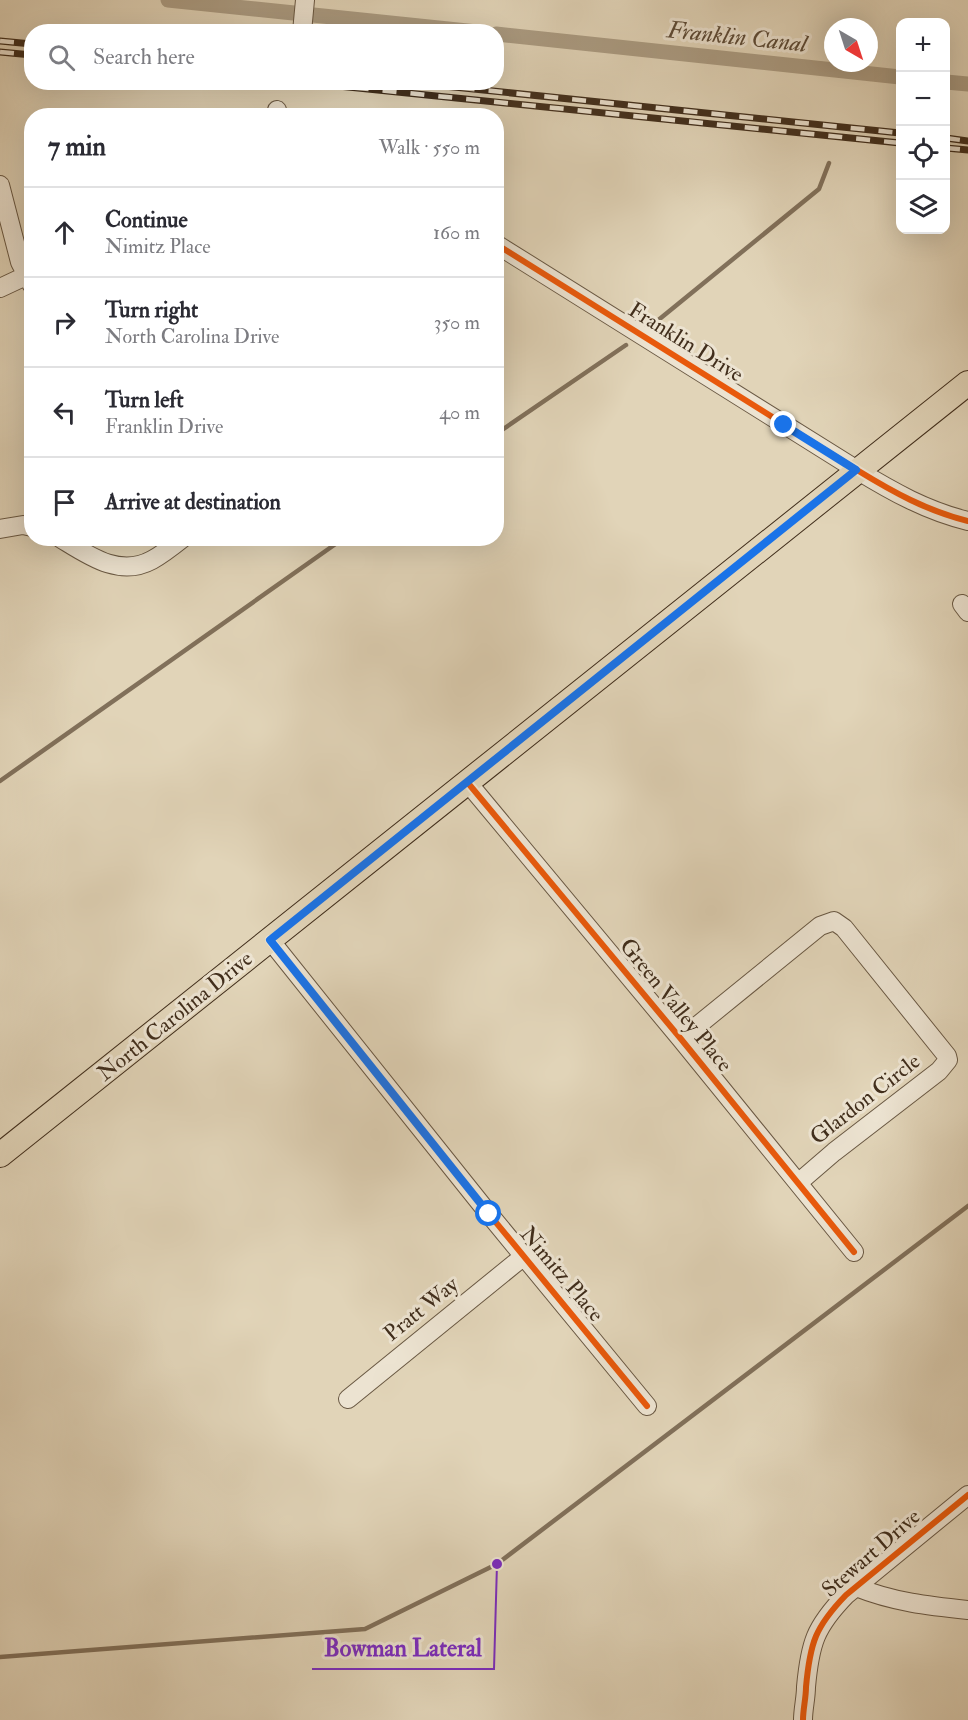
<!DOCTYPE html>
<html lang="en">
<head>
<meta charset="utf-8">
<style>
	body { margin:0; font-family:"IM FELL Double Pica",serif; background:#f7f7f7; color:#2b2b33 }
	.controls { position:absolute; right:18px; top:18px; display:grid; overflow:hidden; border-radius:12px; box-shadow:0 6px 24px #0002 }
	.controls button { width:54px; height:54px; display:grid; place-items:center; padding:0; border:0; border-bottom:2px solid #e1e1e2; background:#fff; color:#2b2b33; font:30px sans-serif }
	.compass { position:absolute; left:824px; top:18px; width:54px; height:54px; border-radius:50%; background:#fff; box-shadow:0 6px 24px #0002; rotate:141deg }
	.stop { position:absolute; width:18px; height:18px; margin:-14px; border:4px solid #1a73e8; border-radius:50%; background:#fff }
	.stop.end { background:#1a73e8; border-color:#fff; box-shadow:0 2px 6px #0008 }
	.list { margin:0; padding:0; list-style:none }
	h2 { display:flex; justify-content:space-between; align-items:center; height:78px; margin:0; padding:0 24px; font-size:26px }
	h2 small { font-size:20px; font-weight:400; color:#7c7c81 }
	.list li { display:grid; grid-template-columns:39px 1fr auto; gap:18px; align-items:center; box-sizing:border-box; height:90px; padding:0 24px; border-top:2px solid #e1e1e2 }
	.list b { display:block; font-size:22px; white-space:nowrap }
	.list p { margin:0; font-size:20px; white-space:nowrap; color:#7c7c81 }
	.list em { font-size:20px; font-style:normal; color:#7c7c81 }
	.icon { flex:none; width:33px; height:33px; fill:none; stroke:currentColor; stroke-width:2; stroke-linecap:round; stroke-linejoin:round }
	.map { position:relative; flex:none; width:968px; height:1720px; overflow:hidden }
	.search { position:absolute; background:#fff; box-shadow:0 6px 24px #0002; left:24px; top:24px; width:480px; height:66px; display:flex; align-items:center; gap:15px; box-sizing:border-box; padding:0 21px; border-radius:24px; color:#7c7c81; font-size:22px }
	.panel { position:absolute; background:#fff; box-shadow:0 6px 24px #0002; left:24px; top:108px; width:480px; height:438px; border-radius:24px }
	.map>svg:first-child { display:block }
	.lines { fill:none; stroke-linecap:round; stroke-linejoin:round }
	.stream { stroke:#81705a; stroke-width:4.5 }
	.canal { stroke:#ab9c83; stroke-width:15 }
	.minor-casing { stroke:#695843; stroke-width:20 }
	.major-casing { stroke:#412e1c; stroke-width:26 }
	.minor { stroke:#ece3d1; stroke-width:18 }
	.major { stroke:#e1d4b8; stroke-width:24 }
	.rail-casing { stroke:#412e1c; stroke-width:7 }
	.rail { stroke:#ece3d1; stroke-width:4.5; stroke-dasharray:14; stroke-linecap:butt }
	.cycleway-casing { stroke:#ece3d1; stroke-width:10 }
	.cycleway { stroke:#e8590c; stroke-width:6 }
	.route { stroke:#1a73e8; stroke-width:8 }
	.labels { text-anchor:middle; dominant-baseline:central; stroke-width:6; stroke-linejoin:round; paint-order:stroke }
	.street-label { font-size:22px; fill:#412e1c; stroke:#ece3d1 }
	.water-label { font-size:24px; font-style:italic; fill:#5c4a36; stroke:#ece3d1 }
	.leader { fill:none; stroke:#7b2cbf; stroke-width:2 }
	.callout-dot { fill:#7b2cbf; stroke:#ece3d1; stroke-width:2 }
	.callout-label { font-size:24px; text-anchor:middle; font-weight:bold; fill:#7b2cbf; stroke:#ece3d1; stroke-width:6; stroke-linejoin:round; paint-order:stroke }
</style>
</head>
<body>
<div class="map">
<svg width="968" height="1720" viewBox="0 0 968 1720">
	<rect width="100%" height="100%" fill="#e1d4b8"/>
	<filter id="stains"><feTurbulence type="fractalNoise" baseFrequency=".00333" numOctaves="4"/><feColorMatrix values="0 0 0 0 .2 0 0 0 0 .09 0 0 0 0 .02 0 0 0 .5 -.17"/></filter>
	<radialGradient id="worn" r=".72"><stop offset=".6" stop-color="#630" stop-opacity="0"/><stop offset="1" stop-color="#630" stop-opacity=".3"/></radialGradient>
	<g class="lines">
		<path class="stream" d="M651 326 819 189 829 163
			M496 434 626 345
			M0 781 344 538
			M0 1657 365 1629 497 1564 968 1206"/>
		<path class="canal" d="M168 0 477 32
			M496 34 900 77
			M946 82 968 84"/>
		<defs>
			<path id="minor" d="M302 32 305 0
				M276 116 277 110
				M0 185 20 262 32 285
				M496 244 857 470C893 492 927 511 968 521
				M0 288 32 273
				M0 529 23 525 32 527
				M60 538C88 555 119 578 152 560 163 554 173 546 183 538
				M962 604 968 612
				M468 783 681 1039 854 1252
				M270 940 489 1214 647 1406
				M681 1039 820 926 834 921 844 928 947 1056 948 1060 939 1071 834 1152 798 1183
				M348 1399 524 1256
				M856 1587C893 1602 929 1606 968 1610
				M803 1720C803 1709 806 1698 806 1687 810 1643 815 1627 846 1595L968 1495"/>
			<path id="major" d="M0 1155 968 383"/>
		</defs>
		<use href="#minor" class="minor-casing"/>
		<use href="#major" class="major-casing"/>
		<use href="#minor" class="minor"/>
		<use href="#major" class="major"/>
		<defs>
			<path id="rail" d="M0 41 32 44
				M0 52 32 55
				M299 82 900 143
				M405 82 900 133
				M946 138 968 141
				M946 148 968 150"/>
		</defs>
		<use href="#rail" class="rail-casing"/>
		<use href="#rail" class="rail"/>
		<defs>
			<path id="cycleway" d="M496 244 857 470C893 492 927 511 968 521
				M468 783 681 1039 854 1252
				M270 940 489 1214 647 1406
				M803 1720C803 1709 806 1698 806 1687 810 1643 815 1627 846 1595L968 1495"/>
		</defs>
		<use href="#cycleway" class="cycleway-casing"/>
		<use href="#cycleway" class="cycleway"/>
	</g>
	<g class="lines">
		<path class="route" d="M489 1214 270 940 856 470 784 425"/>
	</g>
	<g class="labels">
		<g class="street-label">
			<text transform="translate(686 342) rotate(32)">Franklin Drive</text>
			<text transform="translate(676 1005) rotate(51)">Green Valley Place</text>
			<text transform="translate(175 1016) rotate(-39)">North Carolina Drive</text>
			<text transform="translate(865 1099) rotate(-38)">Glardon Circle</text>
			<text transform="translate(562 1274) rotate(50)">Nimitz Place</text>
			<text transform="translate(421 1309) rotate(-39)">Pratt Way</text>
			<text transform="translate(871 1553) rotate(-41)">Stewart Drive</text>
		</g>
		<g class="water-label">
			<text transform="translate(737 37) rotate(6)">Franklin Canal</text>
		</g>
	</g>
	<path class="leader" d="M497 1564L494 1669H312"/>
	<circle class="callout-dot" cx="497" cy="1564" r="6"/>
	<g class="callout-label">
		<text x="403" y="1656">Bowman Lateral</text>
	</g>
	<rect width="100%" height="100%" filter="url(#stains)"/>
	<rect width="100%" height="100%" fill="url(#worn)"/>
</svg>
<div class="controls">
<button>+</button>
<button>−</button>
<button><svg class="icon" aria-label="locate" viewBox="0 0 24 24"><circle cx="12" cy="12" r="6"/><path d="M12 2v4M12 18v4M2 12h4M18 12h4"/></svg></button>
<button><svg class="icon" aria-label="layers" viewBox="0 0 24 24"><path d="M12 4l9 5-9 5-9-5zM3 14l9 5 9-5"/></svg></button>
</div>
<svg class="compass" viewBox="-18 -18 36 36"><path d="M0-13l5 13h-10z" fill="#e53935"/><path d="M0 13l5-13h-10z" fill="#7c7c81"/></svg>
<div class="stop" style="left:489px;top:1214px"></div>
<div class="stop end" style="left:784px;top:425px"></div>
<div class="search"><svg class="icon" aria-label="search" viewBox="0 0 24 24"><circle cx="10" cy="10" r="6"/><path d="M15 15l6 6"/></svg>Search here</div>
<section class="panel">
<h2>7 min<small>Walk · 550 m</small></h2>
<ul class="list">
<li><svg class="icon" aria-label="ahead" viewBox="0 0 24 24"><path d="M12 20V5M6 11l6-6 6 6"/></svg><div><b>Continue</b><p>Nimitz Place</p></div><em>160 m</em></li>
<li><svg class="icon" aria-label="right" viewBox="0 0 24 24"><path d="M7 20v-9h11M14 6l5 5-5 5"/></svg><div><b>Turn right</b><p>North Carolina Drive</p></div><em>350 m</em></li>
<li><svg class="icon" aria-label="left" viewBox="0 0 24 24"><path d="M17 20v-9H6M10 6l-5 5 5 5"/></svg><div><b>Turn left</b><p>Franklin Drive</p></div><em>40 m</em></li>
<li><svg class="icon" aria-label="arrive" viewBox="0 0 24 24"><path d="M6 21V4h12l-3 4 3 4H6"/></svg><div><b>Arrive at destination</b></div></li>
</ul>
</section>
</div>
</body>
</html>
